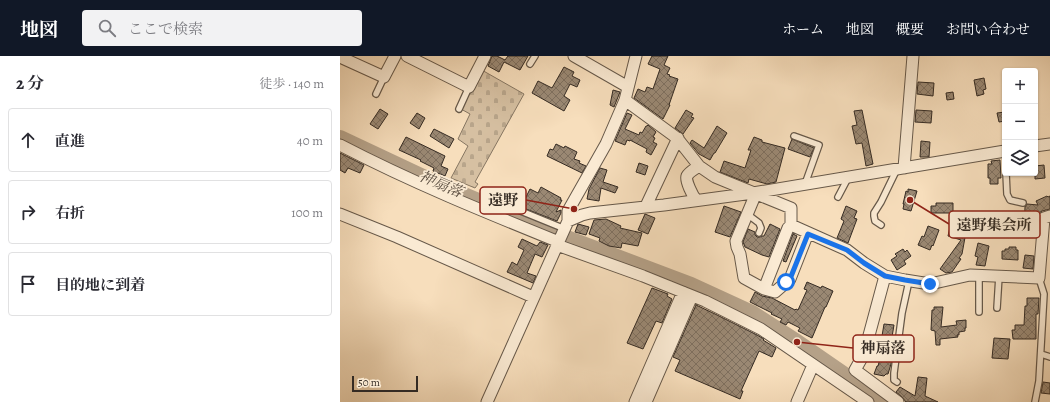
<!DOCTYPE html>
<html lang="ja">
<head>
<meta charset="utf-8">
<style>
	body { margin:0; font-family:Alegreya,"Noto Serif JP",serif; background:#f2f2f3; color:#2b2b33 }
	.controls { position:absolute; right:12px; top:12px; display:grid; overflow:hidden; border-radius:4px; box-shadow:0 1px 3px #0004 }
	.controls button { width:36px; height:36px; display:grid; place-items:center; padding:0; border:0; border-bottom:1px solid #e1e1e2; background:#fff; color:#2b2b33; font:20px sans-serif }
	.scale { position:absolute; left:12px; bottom:10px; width:66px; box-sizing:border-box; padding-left:4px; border:2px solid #352b23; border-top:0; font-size:11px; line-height:14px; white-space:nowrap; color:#352b23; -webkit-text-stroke:3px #faead3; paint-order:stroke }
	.stop { position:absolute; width:12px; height:12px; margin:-9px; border:3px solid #1a73e8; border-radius:50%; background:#fff }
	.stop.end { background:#1a73e8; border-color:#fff; box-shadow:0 1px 4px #0008 }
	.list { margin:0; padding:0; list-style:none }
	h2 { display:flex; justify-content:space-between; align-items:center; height:52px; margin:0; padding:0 16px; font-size:17px }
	h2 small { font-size:13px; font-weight:400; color:#7c7c81 }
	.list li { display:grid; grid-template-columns:26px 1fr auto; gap:12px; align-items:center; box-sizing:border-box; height:64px; margin:0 8px 8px; padding:0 8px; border:1px solid #e1e1e2; border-radius:4px }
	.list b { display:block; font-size:15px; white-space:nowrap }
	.list em { font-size:13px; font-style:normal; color:#7c7c81 }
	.icon { flex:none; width:22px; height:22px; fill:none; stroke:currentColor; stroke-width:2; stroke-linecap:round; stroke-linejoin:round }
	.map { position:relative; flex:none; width:710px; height:346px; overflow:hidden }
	header { display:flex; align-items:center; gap:24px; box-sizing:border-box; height:56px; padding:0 20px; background:#111827; color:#fff }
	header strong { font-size:19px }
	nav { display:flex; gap:22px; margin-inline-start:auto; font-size:14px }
	.search { width:280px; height:36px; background:#f2f2f3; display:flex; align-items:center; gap:10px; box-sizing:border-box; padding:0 14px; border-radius:4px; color:#7c7c81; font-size:15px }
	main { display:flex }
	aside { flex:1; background:#fff }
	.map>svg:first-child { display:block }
	.cemetery { fill:url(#cemetery-stones); stroke:#867662 }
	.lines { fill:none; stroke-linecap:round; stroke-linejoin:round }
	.river { stroke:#b5a188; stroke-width:16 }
	.building { fill:url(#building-cross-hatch); stroke:#352b23 }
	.service-casing { stroke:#665849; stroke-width:8 }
	.minor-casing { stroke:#665849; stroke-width:13 }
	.service { stroke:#faead3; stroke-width:5.5 }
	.minor { stroke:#faead3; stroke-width:11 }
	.route { stroke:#1a73e8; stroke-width:5 }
	.labels { text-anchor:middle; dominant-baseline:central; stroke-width:3.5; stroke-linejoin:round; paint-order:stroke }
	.water-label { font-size:15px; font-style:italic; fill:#5b4e41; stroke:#faead3 }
	.leader { fill:none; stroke:#8f2418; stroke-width:1.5 }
	.callout-dot { fill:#8f2418; stroke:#faead3; stroke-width:1.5 }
	.callout { fill:#faead3; stroke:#8f2418; stroke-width:1.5 }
	.callout-label { font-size:15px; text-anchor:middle; font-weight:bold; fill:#352b23 }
</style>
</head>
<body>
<header>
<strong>地図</strong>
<div class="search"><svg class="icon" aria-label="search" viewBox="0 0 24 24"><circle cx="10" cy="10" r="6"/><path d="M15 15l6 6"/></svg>ここで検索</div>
<nav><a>ホーム</a><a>地図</a><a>概要</a><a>お問い合わせ</a></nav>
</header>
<main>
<aside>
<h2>2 分<small>徒歩 · 140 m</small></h2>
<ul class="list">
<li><svg class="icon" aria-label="ahead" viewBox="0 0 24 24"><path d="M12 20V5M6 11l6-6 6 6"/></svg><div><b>直進</b></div><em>40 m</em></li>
<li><svg class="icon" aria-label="right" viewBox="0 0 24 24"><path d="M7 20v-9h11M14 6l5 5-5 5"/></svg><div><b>右折</b></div><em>100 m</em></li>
<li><svg class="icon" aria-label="arrive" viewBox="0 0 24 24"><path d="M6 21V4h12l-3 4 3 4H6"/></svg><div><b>目的地に到着</b></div></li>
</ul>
</aside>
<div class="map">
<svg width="710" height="346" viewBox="0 0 710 346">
	<defs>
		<pattern id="cemetery-stones" width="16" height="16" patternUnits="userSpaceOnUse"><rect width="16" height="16" fill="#d6c0a2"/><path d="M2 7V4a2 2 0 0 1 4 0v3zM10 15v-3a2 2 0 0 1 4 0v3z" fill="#b8a58b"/></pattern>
		<pattern id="building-cross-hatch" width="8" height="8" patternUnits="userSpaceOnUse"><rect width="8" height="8" fill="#9a8873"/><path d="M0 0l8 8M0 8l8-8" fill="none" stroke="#7e6f5e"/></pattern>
	</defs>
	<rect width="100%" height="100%" fill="#f7debc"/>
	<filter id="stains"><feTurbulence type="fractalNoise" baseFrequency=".005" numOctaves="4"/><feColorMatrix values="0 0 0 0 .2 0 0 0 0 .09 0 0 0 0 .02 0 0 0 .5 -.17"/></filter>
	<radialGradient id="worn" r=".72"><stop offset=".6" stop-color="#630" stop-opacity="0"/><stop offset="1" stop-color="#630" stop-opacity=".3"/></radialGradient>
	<path class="cemetery" d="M140 13 184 38 135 126 138 128 135 132 111 122 128 90 118 83 130 58 121 53Z"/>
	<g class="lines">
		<path class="river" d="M0 82 100 129 224 181 351 229 412 257 457 286 544 346"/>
	</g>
	<path class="building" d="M152 0H157L165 4 168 0H188L180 14 164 6 159 16 148 10Z
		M312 0H328L324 9 330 12 327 18 330 19 329 20 338 23 329 49H330L323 63 294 42 298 33 305 36 307 31 313 33 320 13 308 8Z
		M224 11 234 16 232 20 240 24 237 31 230 28 224 40 230 44 224 55 192 37 198 25 212 32Z
		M644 22 646 33 643 34 644 38 637 40 634 24Z
		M578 26 594 27 593 40 577 38Z
		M273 34 280 36 274 51 270 49Z
		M613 36 614 43 607 44 606 37Z
		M40 53 48 58 38 73 30 68Z
		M346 54 353 58 351 61 354 62 343 78 335 72Z
		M522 54 533 108 526 110 522 87 516 88 512 70 517 69 514 55Z
		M576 54 592 55 591 67 575 66Z
		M665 56V65L659 66 657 57Z
		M77 57 85 62 79 73 70 67Z
		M287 57 292 59 285 73 299 79 300 76 302 77 306 70H307L308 69 316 76 313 81 315 82 313 86 317 88 311 99 306 96 307 93 290 84V85L287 84 285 89 275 85Z
		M377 70 387 77 375 97H374L370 104 359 98 350 87 352 84 364 92Z
		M94 73 114 83 109 92 90 80Z
		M66 81 105 100 101 110 108 113 105 120 93 115 94 112 80 105 81 104 59 94Z
		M414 81 422 84V86L445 92 436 126 427 128 409 123 408 127 380 116 384 105 405 112 411 94H408Z
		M452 83 474 92 470 101 448 93Z
		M581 85 590 86 589 101H580Z
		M216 88 224 92 225 90 237 96 234 103 240 105 239 107 246 110 242 117 207 100 210 93 213 94Z
		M0 97 24 109 20 117 8 112 5 117 0 114Z
		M660 104 661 122H658V128H650V122H648V108H652L651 105Z
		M299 107 308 110 305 119 296 116Z
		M704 109 705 122 695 123V110Z
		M260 112 267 114 263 126 278 131 275 137 261 132 259 145 247 143 249 133Z
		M201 131 221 142 220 144H222L216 156 221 154V157L217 165 181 151 190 133 198 137Z
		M568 133 577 135 571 155 563 153 564 148H563L566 135 568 136Z
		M707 140 708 141 710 140V153L702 155 698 158 696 172 684 171 685 151 687 148 698 149 696 145Z
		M596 147H613V157H591V150H596Z
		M384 150 401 156 390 181 375 176Z
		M506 150 517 155 514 162 517 163 508 187 497 182 504 165 501 163Z
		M305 158 315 162 308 178 298 174Z
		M618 162 630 165 628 176H626L622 198 619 202 621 203 612 216 606 217 600 213 621 184 608 180 610 171 616 173Z
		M266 163 281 170 280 172 302 177 298 190 282 187 281 192 269 190 259 185 260 182 249 178 254 164Z
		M238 168 249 171 246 179 235 176Z
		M430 168 440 173 429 201 422 199 405 191 403 186 408 173 415 176V179L417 181H420L422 180H424Z
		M588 170 599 174 593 190 592 189 590 194 578 189 582 180 584 181Z
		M453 178 457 180 446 206 443 205Z
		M182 183 197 190 200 186 208 189 202 201 195 198 187 217 196 220 193 227 167 216 172 206 177 209 184 194 178 191Z
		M638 187 649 190 645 210 636 209 638 201 635 200Z
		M669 191H676V194H678V204L662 203V195H665V193H669Z
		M563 193 565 196 567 194 571 200 564 205 566 208 557 214 551 204 557 200 555 198Z
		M685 199 694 200 693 213 683 212Z
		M467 226 481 232 482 230 493 235 486 251H485L472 282 458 275 460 272 448 266 446 269 440 266 442 263 431 258 432 257 410 246 415 236 422 240 432 242 455 254 456 253 458 254 467 234 464 233Z
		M312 232 328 238 327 240 332 243 322 267 316 265 303 293 287 287Z
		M687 242H699L698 258H696V283H673L672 274H675V269H684L685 250H687Z
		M356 249 375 258 417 279 424 283 423 284 436 292 432 301 419 295 401 335H403L400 343 335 315 340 304 333 301Z
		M594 251H603L601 271 617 269 616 265 626 264V272H625V275L619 276V279H617L618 281 600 283V289H596L595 275 591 274 592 254H594Z
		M544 268 554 269 550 293 553 294 550 303H552L551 308 548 318H546L544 320 534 318 537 310H538L546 281 542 280Z
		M654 282 670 283 668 303 652 302Z
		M578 321 587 322 585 340 598 346H566L562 341 556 336 560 331 575 340Z
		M703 326 710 327V338L701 337Z"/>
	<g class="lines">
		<defs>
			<path id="service" d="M190 8 195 0
				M36 38 44 21
				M119 53 129 31
				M454 80 479 89 465 128
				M666 117 667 138 670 144 683 147
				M498 141 508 122
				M166 149 225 173
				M407 158 419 167 421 172 419 177
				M541 169 535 165 534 160V157L541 146 557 113
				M639 219V256
				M657 252 659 220
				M701 298 710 301
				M557 326 554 324V317L562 257 569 225
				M695 346 699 325 704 238 699 222"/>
			<path id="minor" d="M67 0 129 31 145 0
				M234 0 288 31
				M0 1 44 21 55 0
				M285 44 337 82 359 110 375 121 451 152V169L507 194 524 207 545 220 565 224 590 228 630 219 699 222 704 162 710 160
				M0 89C71 126 145 156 219 186
				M695 90 710 88
				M564 112 573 0
				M413 137 414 142 396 185 397 191 400 198 404 222 424 233 435 236 450 223 468 177
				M356 144C353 140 345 125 347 120 349 116 355 113 359 110
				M306 150 338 82
				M0 158 57 181 193 241
				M228 165V155L266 88 285 44 296 0
				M217 189 303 220 365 245 421 273 528 346
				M545 220 524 298 515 314 558 346
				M424 233 448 172 451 169
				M147 346 228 165 242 159 250 157 324 149 413 137 665 95
				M295 346 343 236
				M306 346 352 240
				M457 346 473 309"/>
		</defs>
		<use href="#service" class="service-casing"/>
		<use href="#minor" class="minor-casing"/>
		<use href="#service" class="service"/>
		<use href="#minor" class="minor"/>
	</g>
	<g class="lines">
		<path class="route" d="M446 226 450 223 468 178 507 194 524 207 545 220 565 224 590 228"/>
	</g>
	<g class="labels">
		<g class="water-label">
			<text transform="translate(101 128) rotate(23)">神扇落</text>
		</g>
	</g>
	<path class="leader" d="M234 153L186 144M570 144L609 168M457 286L513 292"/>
	<g class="callout-dot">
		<circle cx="234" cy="153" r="4"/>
		<circle cx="570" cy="144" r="4"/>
		<circle cx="457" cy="286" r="4"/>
	</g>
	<g class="callout">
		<rect x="140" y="131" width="46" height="27" rx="4"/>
		<rect x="609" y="155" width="91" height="27" rx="4"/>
		<rect x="513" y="279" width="61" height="27" rx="4"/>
	</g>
	<g class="callout-label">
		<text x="163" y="149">遠野</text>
		<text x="654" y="174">遠野集会所</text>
		<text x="543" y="297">神扇落</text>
	</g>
	<rect width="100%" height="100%" filter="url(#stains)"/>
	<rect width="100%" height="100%" fill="url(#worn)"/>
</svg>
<div class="controls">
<button>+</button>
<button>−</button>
<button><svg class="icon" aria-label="layers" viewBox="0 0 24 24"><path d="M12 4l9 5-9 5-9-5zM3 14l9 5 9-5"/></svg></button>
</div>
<div class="scale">50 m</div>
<div class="stop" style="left:446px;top:226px"></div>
<div class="stop end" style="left:590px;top:228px"></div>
</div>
</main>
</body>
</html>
